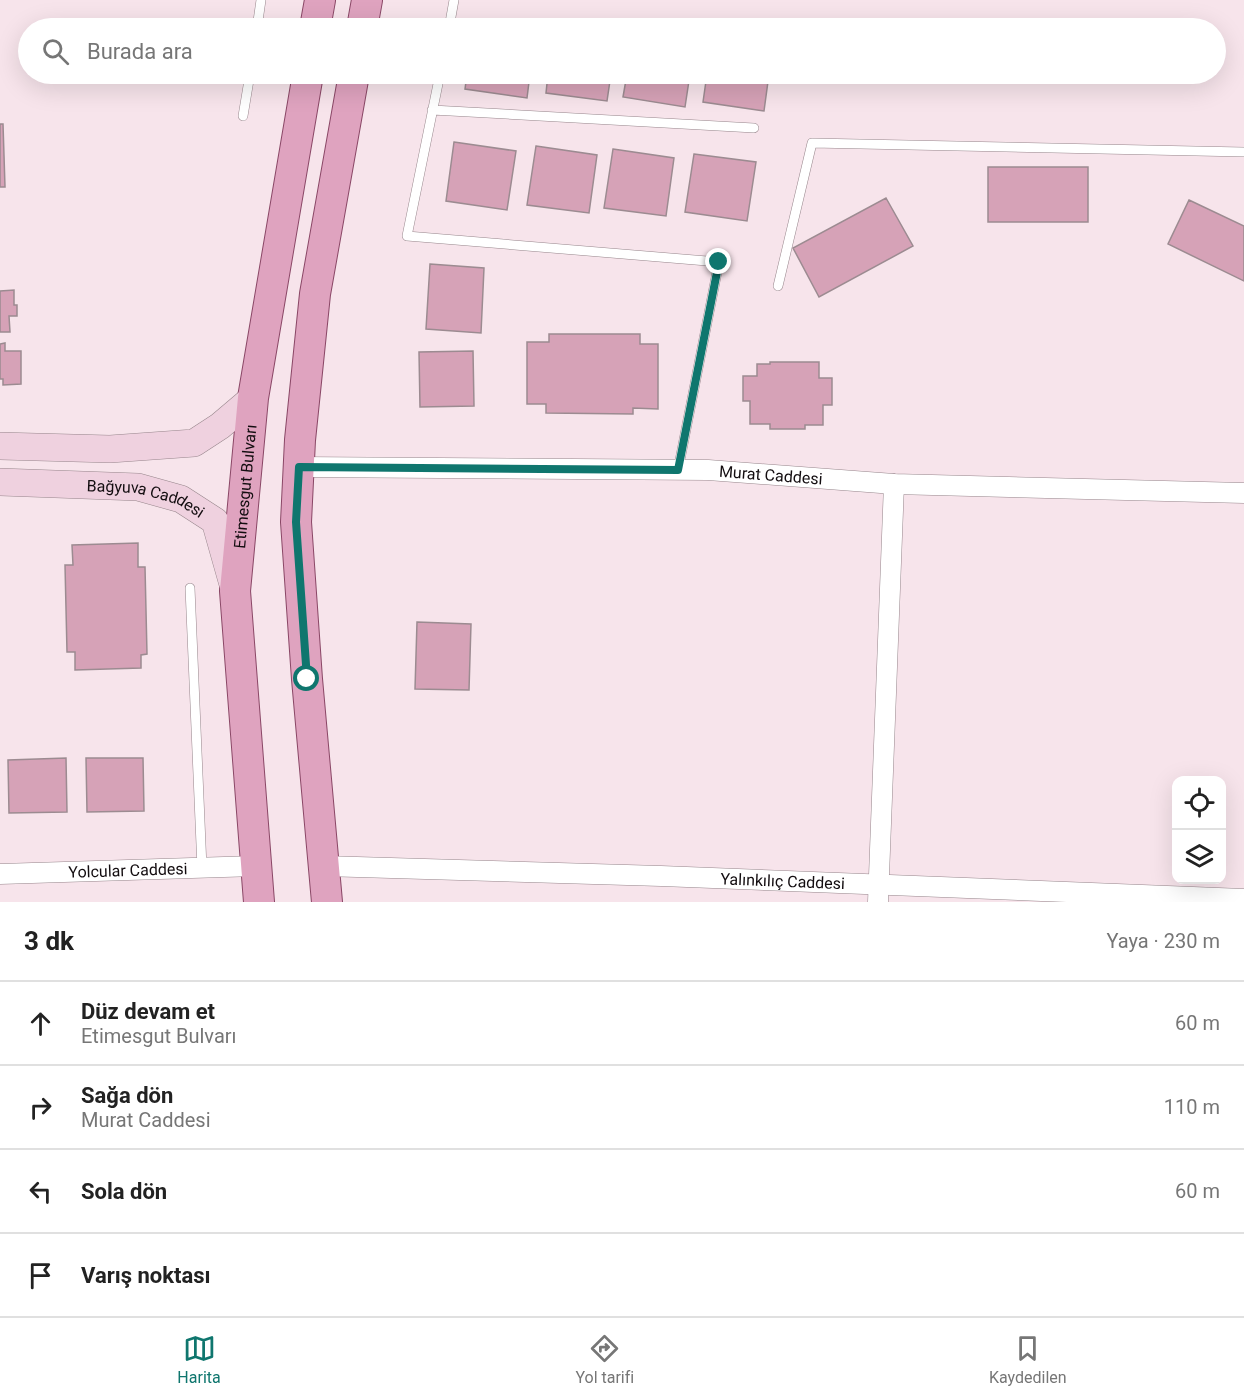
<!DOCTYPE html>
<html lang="tr">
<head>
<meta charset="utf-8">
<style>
	body { margin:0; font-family:Roboto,sans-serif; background:#f6f6f6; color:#222 }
	.controls { position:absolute; right:18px; bottom:18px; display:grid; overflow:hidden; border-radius:12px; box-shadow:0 6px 24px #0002 }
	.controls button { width:54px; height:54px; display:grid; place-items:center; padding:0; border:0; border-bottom:2px solid #e0e0e0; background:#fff; color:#222; font:30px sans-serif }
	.stop { position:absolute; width:18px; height:18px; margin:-14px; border:4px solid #0f766e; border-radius:50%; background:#fff }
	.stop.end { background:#0f766e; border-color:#fff; box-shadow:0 2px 6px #0008 }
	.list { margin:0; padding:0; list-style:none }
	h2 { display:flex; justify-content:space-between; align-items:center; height:78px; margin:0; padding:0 24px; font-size:26px }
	h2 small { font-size:20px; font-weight:400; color:#767676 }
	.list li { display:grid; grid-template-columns:39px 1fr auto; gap:18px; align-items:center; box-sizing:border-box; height:84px; padding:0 24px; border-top:2px solid #e0e0e0 }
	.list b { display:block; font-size:22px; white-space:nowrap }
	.list p { margin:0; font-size:20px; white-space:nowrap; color:#767676 }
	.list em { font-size:20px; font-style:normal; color:#767676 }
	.icon { flex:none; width:33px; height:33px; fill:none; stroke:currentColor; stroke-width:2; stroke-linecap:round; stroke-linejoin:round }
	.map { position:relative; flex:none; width:1244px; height:902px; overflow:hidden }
	.search { position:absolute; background:#fff; box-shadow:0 6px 24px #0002; left:18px; right:18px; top:18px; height:66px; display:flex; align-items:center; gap:15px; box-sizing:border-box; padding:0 21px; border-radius:33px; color:#767676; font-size:22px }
	.sheet { height:414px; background:#fff }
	nav { display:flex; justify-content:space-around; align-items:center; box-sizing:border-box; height:84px; border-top:2px solid #e0e0e0; background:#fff; font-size:16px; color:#767676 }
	nav a { display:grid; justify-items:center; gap:3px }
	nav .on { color:#0f766e }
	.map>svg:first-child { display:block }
	.building { fill:#d6a2b7; stroke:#9c8b91; stroke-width:1.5 }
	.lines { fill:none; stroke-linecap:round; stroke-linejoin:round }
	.lane-casing { stroke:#97868c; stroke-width:10 }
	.street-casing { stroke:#97868c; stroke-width:21 }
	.secondary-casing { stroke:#97868c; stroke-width:28 }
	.primary-casing { stroke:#8a4766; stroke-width:32 }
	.lane { stroke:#fff; stroke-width:9 }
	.street { stroke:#fff; stroke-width:20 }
	.secondary { stroke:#efd1df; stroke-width:27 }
	.primary { stroke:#dfa3bf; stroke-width:30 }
	.route { stroke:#0f766e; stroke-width:8 }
	.labels { text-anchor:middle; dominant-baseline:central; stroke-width:6; stroke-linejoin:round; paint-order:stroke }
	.street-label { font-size:16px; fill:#130d10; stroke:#f7e4eb }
</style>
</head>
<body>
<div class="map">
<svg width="1244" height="902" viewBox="0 0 1244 902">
	<rect width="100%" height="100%" fill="#f7e4eb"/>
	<path class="building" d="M467 74H530L527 98 465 89Z
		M548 74H611L607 101 546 93Z
		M627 74H690L685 107 623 97Z
		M707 74H769L764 111 703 102Z
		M0 124H3L5 187H0Z
		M454 142 516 151 507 210 446 201Z
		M536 146 597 155 589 213 527 205Z
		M613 149 674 158 666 216 604 208Z
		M694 154 756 162 747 221 685 212Z
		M988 167H1088V222H988Z
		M886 198 913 246 819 297 793 248Z
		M1189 200 1244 226V281L1168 244Z
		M430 264 484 268 481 333 426 329Z
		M14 290V305H17V316H9L10 332H0V291Z
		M549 334H640V344H658V409L633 408V414L546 413V404H527V342H549Z
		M5 343V351H21V384L3 385V379H0V344Z
		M473 351 474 406 420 407 419 352Z
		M770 362H819V378H832V405H823V425H805V429H770V424H750V401H743V376H757V364H770Z
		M138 543V567H145L147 654 141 655V668L75 670V652H67L65 565H73L72 545Z
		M417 622 471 624 469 690 415 689Z
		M66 758 67 812 9 813 8 760Z
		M86 758H143L144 811 87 812Z"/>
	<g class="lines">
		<defs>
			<path id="lane" d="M257 28 261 0
				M449 28 454 0
				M440 74 407 236 719 262 678 470
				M432 110 754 128
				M243 116 250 74
				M778 286 812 143 1244 152
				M190 588 202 868"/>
			<g id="street">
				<path id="s1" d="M299 467 708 470 894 484 1244 493"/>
				<path id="s2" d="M323 866 661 876 1244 899"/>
				<path id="s3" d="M0 874 256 866"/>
				<path d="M878 902 894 484"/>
			</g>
			<g id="secondary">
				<path d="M0 446 110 449 194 443 220 426 253 398"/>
				<path id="s4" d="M0 482 138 487 181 499 215 521 234 588"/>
			</g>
			<g id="primary">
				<path d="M315 28 320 0"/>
				<path d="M362 28 367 0"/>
				<path id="s5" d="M259 902 235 591 253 398 308 74"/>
				<path d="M327 902 307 679 296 522 300 440 315 294 354 74"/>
			</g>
		</defs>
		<use href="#lane" class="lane-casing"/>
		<use href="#street" class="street-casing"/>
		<use href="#secondary" class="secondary-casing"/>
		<use href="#primary" class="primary-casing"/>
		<use href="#lane" class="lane"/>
		<use href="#street" class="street"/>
		<use href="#secondary" class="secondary"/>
		<use href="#primary" class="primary"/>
	</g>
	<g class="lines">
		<path class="route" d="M307 679 296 522 299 467 678 470 719 262"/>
	</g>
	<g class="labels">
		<g class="street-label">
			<text stroke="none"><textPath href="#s1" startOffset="472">Murat Caddesi</textPath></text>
			<text stroke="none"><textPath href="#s5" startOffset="417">Etimesgut Bulvarı</textPath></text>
			<text stroke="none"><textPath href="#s4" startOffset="148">Bağyuva Caddesi</textPath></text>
			<text stroke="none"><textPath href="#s3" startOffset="128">Yolcular Caddesi</textPath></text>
			<text stroke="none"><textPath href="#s2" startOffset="460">Yalınkılıç Caddesi</textPath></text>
		</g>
	</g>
</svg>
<div class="controls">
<button><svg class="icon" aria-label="locate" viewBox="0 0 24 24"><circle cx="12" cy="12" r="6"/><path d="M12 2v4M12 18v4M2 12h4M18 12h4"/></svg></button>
<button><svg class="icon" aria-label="layers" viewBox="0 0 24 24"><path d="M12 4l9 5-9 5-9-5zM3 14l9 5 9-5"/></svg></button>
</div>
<div class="stop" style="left:307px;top:679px"></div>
<div class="stop end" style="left:719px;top:262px"></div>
<div class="search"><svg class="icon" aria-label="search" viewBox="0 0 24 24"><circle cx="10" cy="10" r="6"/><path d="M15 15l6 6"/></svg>Burada ara</div>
</div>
<section class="sheet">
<h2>3 dk<small>Yaya · 230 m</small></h2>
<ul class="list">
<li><svg class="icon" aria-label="ahead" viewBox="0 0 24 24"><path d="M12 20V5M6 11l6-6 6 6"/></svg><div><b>Düz devam et</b><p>Etimesgut Bulvarı</p></div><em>60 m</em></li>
<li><svg class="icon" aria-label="right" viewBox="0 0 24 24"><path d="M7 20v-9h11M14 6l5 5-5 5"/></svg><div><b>Sağa dön</b><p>Murat Caddesi</p></div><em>110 m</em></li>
<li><svg class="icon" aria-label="left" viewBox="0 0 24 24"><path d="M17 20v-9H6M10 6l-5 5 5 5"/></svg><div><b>Sola dön</b></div><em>60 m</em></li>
<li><svg class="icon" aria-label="arrive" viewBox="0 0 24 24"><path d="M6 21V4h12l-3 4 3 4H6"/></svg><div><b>Varış noktası</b></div></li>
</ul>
</section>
<nav>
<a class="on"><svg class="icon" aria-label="map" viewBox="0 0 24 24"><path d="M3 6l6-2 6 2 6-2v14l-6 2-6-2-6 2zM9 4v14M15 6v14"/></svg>Harita</a>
<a><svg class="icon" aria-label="directions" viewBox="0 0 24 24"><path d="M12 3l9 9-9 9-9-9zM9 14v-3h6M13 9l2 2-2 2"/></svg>Yol tarifi</a>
<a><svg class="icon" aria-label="saved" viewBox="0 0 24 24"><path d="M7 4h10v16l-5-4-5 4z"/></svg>Kaydedilen</a>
</nav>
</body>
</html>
